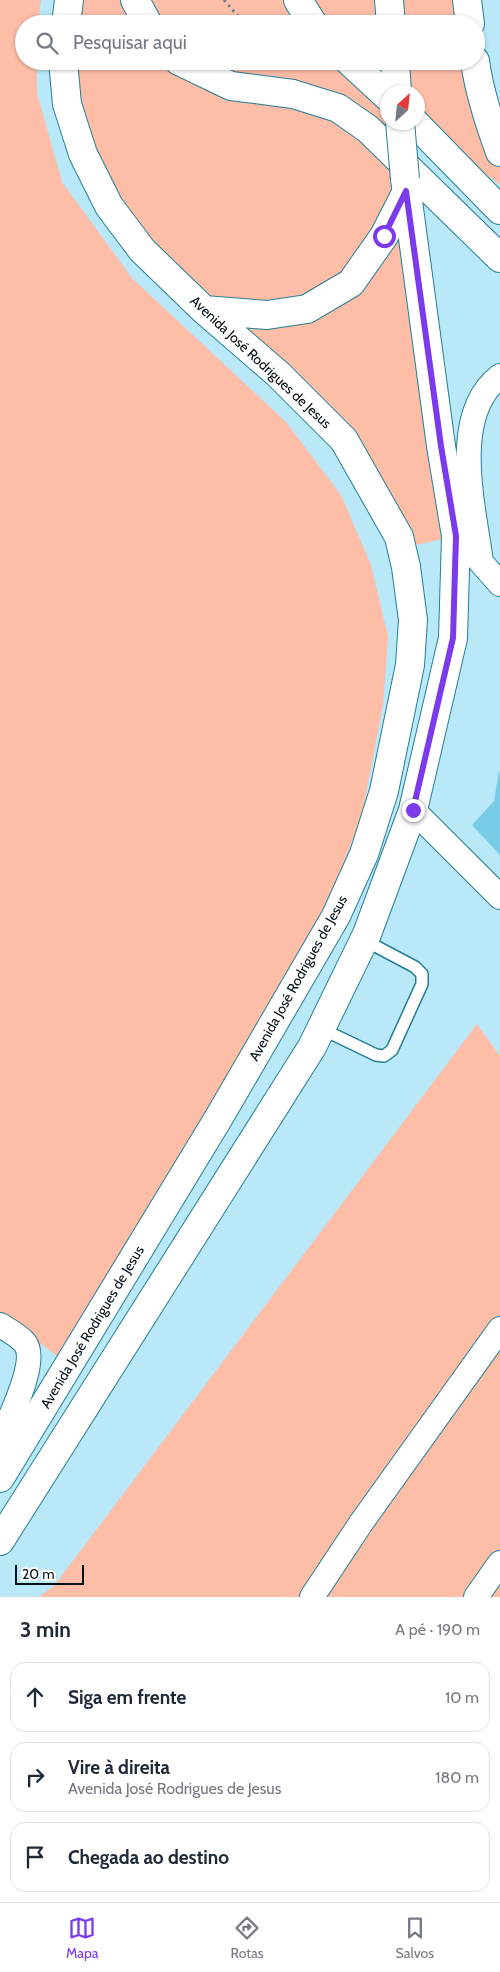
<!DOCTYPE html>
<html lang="pt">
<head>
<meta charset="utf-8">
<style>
	body { margin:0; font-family:Cabin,sans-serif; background:#f6f6f7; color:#1f2937 }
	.compass { position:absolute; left:380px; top:85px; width:45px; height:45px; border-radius:50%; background:#fff; box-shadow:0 1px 4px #0004; rotate:27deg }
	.scale { position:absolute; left:15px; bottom:12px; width:69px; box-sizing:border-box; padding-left:5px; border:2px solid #000e16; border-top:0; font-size:14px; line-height:18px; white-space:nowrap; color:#000e16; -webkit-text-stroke:4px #fff; paint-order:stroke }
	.stop { position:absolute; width:15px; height:15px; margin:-11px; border:4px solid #7c3aed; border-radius:50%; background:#fff }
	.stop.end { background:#7c3aed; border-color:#fff; box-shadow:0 1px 5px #0008 }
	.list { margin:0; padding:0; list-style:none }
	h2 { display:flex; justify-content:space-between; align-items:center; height:65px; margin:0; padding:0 20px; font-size:21px }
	h2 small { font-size:16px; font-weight:400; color:#747a83 }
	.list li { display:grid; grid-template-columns:32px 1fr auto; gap:15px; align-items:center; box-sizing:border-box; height:70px; margin:0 10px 10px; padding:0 10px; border:1px solid #e0e1e3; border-radius:15px }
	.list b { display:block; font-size:19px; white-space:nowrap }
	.list p { margin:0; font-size:16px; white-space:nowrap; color:#747a83 }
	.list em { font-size:16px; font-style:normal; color:#747a83 }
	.icon { flex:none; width:28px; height:28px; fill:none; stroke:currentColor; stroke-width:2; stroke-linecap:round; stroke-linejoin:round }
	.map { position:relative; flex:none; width:500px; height:1597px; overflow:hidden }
	.search { position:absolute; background:#fff; box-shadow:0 1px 4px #0004; left:15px; right:15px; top:15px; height:55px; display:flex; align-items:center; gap:12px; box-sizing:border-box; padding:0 18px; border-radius:28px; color:#747a83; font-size:19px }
	.sheet { height:305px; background:#fff }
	nav { display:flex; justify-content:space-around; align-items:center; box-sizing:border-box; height:70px; border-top:1px solid #e0e1e3; background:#fff; font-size:14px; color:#747a83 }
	nav a { display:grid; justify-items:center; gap:2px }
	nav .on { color:#7c3aed }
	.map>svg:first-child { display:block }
	.green { fill:#fdbda7 }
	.building { fill:#79cce5 }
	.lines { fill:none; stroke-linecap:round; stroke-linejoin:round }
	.service-casing { stroke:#257e95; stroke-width:14 }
	.minor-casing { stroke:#257e95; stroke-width:26 }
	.tertiary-casing { stroke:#257e95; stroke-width:30 }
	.secondary-casing { stroke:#257e95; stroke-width:30 }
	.primary-casing { stroke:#257e95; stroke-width:30 }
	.path { stroke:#658591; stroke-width:3; stroke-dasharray:2.5 4; stroke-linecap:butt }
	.service { stroke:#fff; stroke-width:11 }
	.minor { stroke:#fff; stroke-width:24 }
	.tertiary { stroke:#fff; stroke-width:28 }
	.secondary { stroke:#fff; stroke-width:28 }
	.primary { stroke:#fff; stroke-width:28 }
	.primary-bridge-casing { stroke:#257e95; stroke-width:30; stroke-linecap:butt }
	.primary-bridge { stroke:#fff; stroke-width:28 }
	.route { stroke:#7c3aed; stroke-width:6 }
	.labels { text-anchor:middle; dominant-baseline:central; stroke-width:5; stroke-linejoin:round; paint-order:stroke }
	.street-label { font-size:14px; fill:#000e16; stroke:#fff }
</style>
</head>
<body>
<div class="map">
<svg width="500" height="1597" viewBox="0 0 500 1597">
	<rect width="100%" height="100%" fill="#b9e8f8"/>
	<path class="green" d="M0 0H41L38 24H24V61H37V93L62 182 132 278 286 422 341 495 371 565 388 637 383 705 362 815 323 917 251 1044 58 1356 0 1316Z
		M69 0H467L470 24H66Z
		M63 61H475L500 152V185L418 121V92H388V122L405 179 456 536 402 548 344 440 204 310 83 154Z
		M477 1024 500 1056V1597H39L54 1586Z"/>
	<path class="building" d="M499 772H500V855L472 825 494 801Z"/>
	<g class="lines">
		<defs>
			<path id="service" d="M322 1029 376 1055 384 1056 392 1050 422 984V974L415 967 364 940"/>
			<path id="minor" d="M471 551 500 584
				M481 562C474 507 449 415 500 376
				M413 810 500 897
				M0 1325C8 1330 19 1336 25 1343 39 1362 8 1421 0 1441
				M312 1597 361 1523 500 1329
				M476 1597 500 1563"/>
			<path id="tertiary" d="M467 0 470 24
				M475 61C479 92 489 122 500 152"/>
			<path id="secondary" d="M135 0 148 24
				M298 0 313 24
				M179 61 231 86 293 94 338 108 368 129 500 258
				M349 61 388 97
				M414 122 500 210"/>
			<path id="primary" d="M389 0 391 24
				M66 24 69 0
				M395 61 397 92
				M204 310 267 315 307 309 351 283 384 236 407 191
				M0 1478 218 1119 336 916 364 854 384 791 410 665 413 620 406 567 399 537 344 440 278 374 204 310 142 250 109 206 83 154 67 104 63 61
				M0 1541 312 1047 367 934 413 810 453 638 456 536 441 446 405 179"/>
		</defs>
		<use href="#service" class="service-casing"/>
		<use href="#minor" class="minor-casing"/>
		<use href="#tertiary" class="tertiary-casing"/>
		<use href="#secondary" class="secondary-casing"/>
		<use href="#primary" class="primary-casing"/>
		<path class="path" d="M224 0 245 24
			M289 61 298 69"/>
		<use href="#service" class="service"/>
		<use href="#minor" class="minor"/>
		<use href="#tertiary" class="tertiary"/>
		<use href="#secondary" class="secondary"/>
		<use href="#primary" class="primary"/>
		<defs>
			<path id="primary-bridge" d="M400 122 405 179"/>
		</defs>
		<use href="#primary-bridge" class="primary-bridge-casing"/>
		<use href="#primary-bridge" class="primary-bridge"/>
	</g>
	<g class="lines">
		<path class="route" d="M384 236 406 191 441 446 456 536 453 638 413 810"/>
	</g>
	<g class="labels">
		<g class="street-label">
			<text transform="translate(261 362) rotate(43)">Avenida José Rodrigues de Jesus</text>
			<text transform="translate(298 978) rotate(-61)">Avenida José Rodrigues de Jesus</text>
			<text transform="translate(92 1327) rotate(-59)">Avenida José Rodrigues de Jesus</text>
		</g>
	</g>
</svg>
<svg class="compass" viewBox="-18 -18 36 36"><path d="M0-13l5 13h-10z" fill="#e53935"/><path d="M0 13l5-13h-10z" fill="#747a83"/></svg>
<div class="scale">20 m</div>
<div class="stop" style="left:384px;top:236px"></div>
<div class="stop end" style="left:413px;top:810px"></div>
<div class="search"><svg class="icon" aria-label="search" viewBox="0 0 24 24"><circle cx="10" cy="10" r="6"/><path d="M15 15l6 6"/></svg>Pesquisar aqui</div>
</div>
<section class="sheet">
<h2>3 min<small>A pé · 190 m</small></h2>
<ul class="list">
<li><svg class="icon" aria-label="ahead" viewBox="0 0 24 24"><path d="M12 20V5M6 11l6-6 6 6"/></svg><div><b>Siga em frente</b></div><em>10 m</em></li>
<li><svg class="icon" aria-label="right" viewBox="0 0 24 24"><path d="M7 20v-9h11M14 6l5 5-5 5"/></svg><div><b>Vire à direita</b><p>Avenida José Rodrigues de Jesus</p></div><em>180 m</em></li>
<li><svg class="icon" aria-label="arrive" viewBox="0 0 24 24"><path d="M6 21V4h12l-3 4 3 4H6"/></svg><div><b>Chegada ao destino</b></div></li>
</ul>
</section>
<nav>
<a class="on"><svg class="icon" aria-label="map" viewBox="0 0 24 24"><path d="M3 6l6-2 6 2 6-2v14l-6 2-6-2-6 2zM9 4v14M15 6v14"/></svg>Mapa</a>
<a><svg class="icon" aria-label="directions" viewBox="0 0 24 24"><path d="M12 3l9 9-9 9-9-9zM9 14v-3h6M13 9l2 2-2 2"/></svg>Rotas</a>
<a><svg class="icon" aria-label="saved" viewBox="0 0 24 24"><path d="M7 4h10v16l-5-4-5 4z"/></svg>Salvos</a>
</nav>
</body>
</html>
